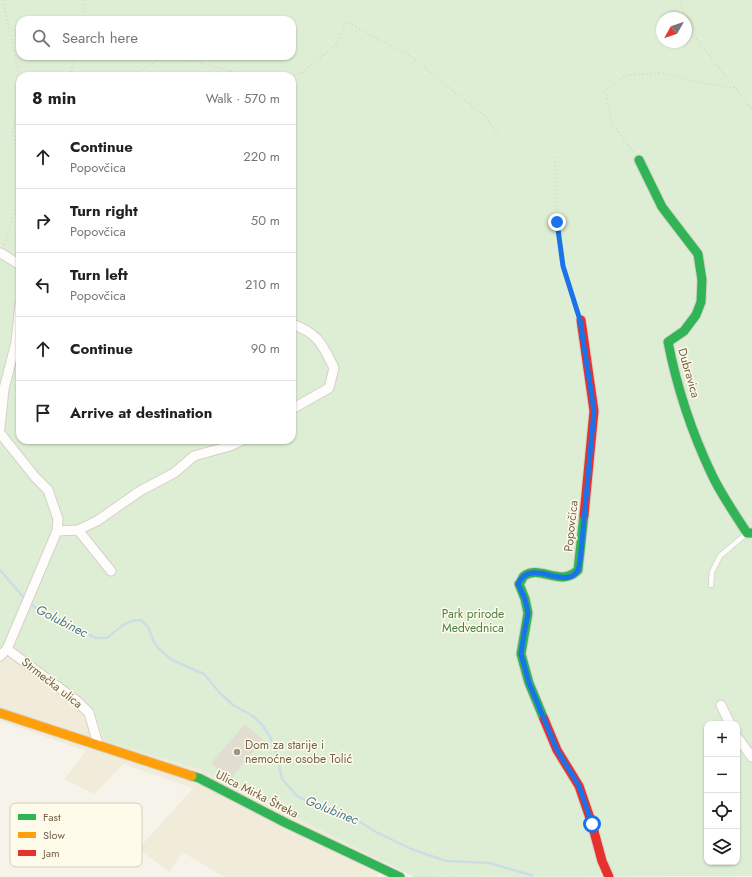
<!DOCTYPE html>
<html lang="en">
<head>
<meta charset="utf-8">
<style>
	body { margin:0; font-family:Jost,sans-serif; background:#f6f6f6; color:#202124 }
	.controls { position:absolute; right:12px; bottom:12px; display:grid; overflow:hidden; border-radius:8px; box-shadow:0 1px 3px #0004 }
	.controls button { width:36px; height:36px; display:grid; place-items:center; padding:0; border:0; border-bottom:1px solid #e0e0e0; background:#fff; color:#202124; font:20px sans-serif }
	.compass { position:absolute; left:656px; top:12px; width:36px; height:36px; border-radius:50%; background:#fff; box-shadow:0 1px 3px #0004; rotate:230deg }
	.stop { position:absolute; width:12px; height:12px; margin:-9px; border:3px solid #1a73e8; border-radius:50%; background:#fff }
	.stop.end { background:#1a73e8; border-color:#fff; box-shadow:0 1px 4px #0008 }
	.list { margin:0; padding:0; list-style:none }
	h2 { display:flex; justify-content:space-between; align-items:center; height:52px; margin:0; padding:0 16px; font-size:17px }
	h2 small { font-size:13px; font-weight:400; color:#757577 }
	.list li { display:grid; grid-template-columns:26px 1fr auto; gap:12px; align-items:center; box-sizing:border-box; height:64px; padding:0 16px; border-top:1px solid #e0e0e0 }
	.list b { display:block; font-size:15px; white-space:nowrap }
	.list p { margin:0; font-size:13px; white-space:nowrap; color:#757577 }
	.list em { font-size:13px; font-style:normal; color:#757577 }
	.icon { flex:none; width:22px; height:22px; fill:none; stroke:currentColor; stroke-width:2; stroke-linecap:round; stroke-linejoin:round }
	.map { position:relative; flex:none; width:752px; height:877px; overflow:hidden }
	.search { position:absolute; background:#fff; box-shadow:0 1px 3px #0004; left:16px; top:16px; width:280px; height:44px; display:flex; align-items:center; gap:10px; box-sizing:border-box; padding:0 14px; border-radius:12px; color:#757577; font-size:15px }
	.panel { position:absolute; background:#fff; box-shadow:0 1px 3px #0004; left:16px; top:72px; width:280px; height:372px; border-radius:12px }
	.map>svg:first-child { display:block }
	.residential { fill:#f1ecda }
	.green { fill:#deeed4; fill-rule:evenodd }
	.lines { fill:none; stroke-linecap:round; stroke-linejoin:round }
	.stream { stroke:#cbdee6; stroke-width:2.5 }
	.building { fill:#e2ddd1 }
	.lane-casing { stroke:#d5d1c8; stroke-width:6 }
	.street-casing { stroke:#d5d1c8; stroke-width:11 }
	.fast-casing { stroke:#d6d1c8; stroke-width:11 }
	.slow-casing { stroke:#d6d1c8; stroke-width:11 }
	.jam-casing { stroke:#d6d1c8; stroke-width:11 }
	.path { stroke:#d8d2cb; stroke-width:1.5; stroke-dasharray:1 3; stroke-linecap:butt }
	.lane { stroke:#fefdfc; stroke-width:4.5 }
	.street { stroke:#fefdfc; stroke-width:9 }
	.fast { stroke:#30b455; stroke-width:9 }
	.slow { stroke:#ff9f0a; stroke-width:9 }
	.jam { stroke:#e5322d; stroke-width:9 }
	.route { stroke:#1a73e8; stroke-width:5 }
	.poi-dot { fill:#a29482; stroke:#fffbea; stroke-width:1.5 }
	.labels { text-anchor:middle; dominant-baseline:central; stroke-width:3; stroke-linejoin:round; paint-order:stroke }
	.street-label { font-size:12px; fill:#74614a; stroke:#fffbea }
	.park-label { font-size:12px; fill:#4a7f44; stroke:#fffbea }
	.poi-label { font-size:12px; fill:#74614a; stroke:#fffbea; text-anchor:start }
	.water-label { font-size:13px; font-style:italic; fill:#497995; stroke:#fffbea }
	.key { fill:#fffbea; stroke:#d5cdba; stroke-width:1 }
	.key-label { font-size:11px; fill:#74614a }
</style>
</head>
<body>
<div class="map">
<svg width="752" height="877" viewBox="0 0 752 877">
	<rect width="100%" height="100%" fill="#f6f4ea"/>
	<path class="residential" d="M20 56V440L393 844 377 877H224L182 852 170 872 138 849 193 788 123 764 94 794 64 779 86 751 0 721V136Z"/>
	<path class="green" d="M0 0H752V876L414 877 200 769 105 741 93 710 6 643 0 648ZM662 18H686V42H662ZM20 20H292V56H20ZM20 76H292V440H20ZM707 724H737V862H707Z"/>
	<g class="lines">
		<path class="stream" d="M0 570 26 600
			M30 603 42 613 61 622 96 638H107C118 629 126 620 141 620L148 627 154 642 159 649 172 660 204 674 220 693 233 705 253 716 263 726 271 739 277 754 282 779 296 795 313 805 351 816 376 832 411 849 446 861 489 863 531 875 532 877"/>
	</g>
	<path class="building" d="M245 724 263 740 230 780 211 763Z"/>
	<g class="lines">
		<defs>
			<path id="lane" d="M711 585 712 572 720 556 746 534"/>
			<path id="street" d="M0 253H1L20 265
				M292 324C319 334 322 344 334 368L329 388 292 409
				M0 428 4 389 16 342 20 303
				M0 433 35 477 48 490 58 519 57 531 7 649 0 656
				M78 530 111 571
				M57 531 78 530 97 521 140 491 174 473 194 456 230 446 243 440
				M7 649 77 701 89 713 98 744
				M721 705 730 724
				M737 737 752 757"/>
			<path id="fast" d="M639 160 662 207 698 254 702 280 701 302 696 315 684 331 668 342C677 388 692 433 712 475 722 496 735 514 747 533H752
				M544 719 529 683 521 654 528 613 525 599 519 584C521 582 522 578 524 576 540 564 560 588 578 570L584 515
				M192 776 199 778 286 823 400 877"/>
			<path id="slow" d="M0 713 192 776"/>
			<path id="jam" d="M581 320 594 411 584 515
				M544 719 557 750 579 786 592 824 602 861 609 877"/>
		</defs>
		<use href="#lane" class="lane-casing"/>
		<use href="#street" class="street-casing"/>
		<use href="#fast" class="fast-casing"/>
		<use href="#slow" class="slow-casing"/>
		<use href="#jam" class="jam-casing"/>
		<path class="path" d="M3 0 20 80
			M83 0 85 10 83 20
			M680 0 685 18
			M686 22 687 27 752 109
			M173 56 249 76
			M70 76 75 56
			M132 76 165 56
			M282 76 300 74 336 45 346 22 410 56 487 118 498 135
			M20 101 12 131 20 160
			M633 152 611 121 605 90 627 75 662 73 702 83 736 88
			M555 157 557 222 563 266 577 310
			M4 245 19 199 20 193"/>
		<use href="#lane" class="lane"/>
		<use href="#street" class="street"/>
		<use href="#fast" class="fast"/>
		<use href="#slow" class="slow"/>
		<use href="#jam" class="jam"/>
	</g>
	<g class="lines">
		<path class="route" d="M557 222 563 266 580 320 594 411 581 552C580 557 580 565 578 570 566 592 530 556 518 584L525 599 528 613 524 634 521 654 529 683 557 750 579 786 592 824"/>
	</g>
	<circle class="poi-dot" cx="237" cy="752" r="4"/>
	<g class="labels">
		<g class="street-label">
			<text transform="translate(689 373) rotate(74)">Dubravica</text>
			<text transform="translate(571 526) rotate(-84)">Popovčica</text>
			<text transform="translate(52 683) rotate(38)">Strmečka ulica</text>
			<text transform="translate(257 794) rotate(27)">Ulica Mirka Štreka</text>
		</g>
		<g class="park-label">
			<text x="473" y="614">Park prirode<tspan x="473" dy="14">Medvednica</tspan></text>
		</g>
		<g class="poi-label">
			<text x="245" y="745">Dom za starije i<tspan x="245" dy="14">nemoćne osobe Tolić</tspan></text>
		</g>
		<g class="water-label">
			<text transform="translate(62 621) rotate(27)">Golubinec</text>
			<text transform="translate(332 810) rotate(22)">Golubinec</text>
		</g>
	</g>
	<rect x="10" y="803" width="132" height="64" rx="6" class="key"/>
	<rect x="18" y="814" width="18" height="6" fill="#30b455"/>
	<rect x="18" y="832" width="18" height="6" fill="#ff9f0a"/>
	<rect x="18" y="850" width="18" height="6" fill="#e5322d"/>
	<g class="key-label">
		<text x="43" y="821">Fast</text>
		<text x="43" y="839">Slow</text>
		<text x="43" y="857">Jam</text>
	</g>
</svg>
<div class="controls">
<button>+</button>
<button>−</button>
<button><svg class="icon" aria-label="locate" viewBox="0 0 24 24"><circle cx="12" cy="12" r="6"/><path d="M12 2v4M12 18v4M2 12h4M18 12h4"/></svg></button>
<button><svg class="icon" aria-label="layers" viewBox="0 0 24 24"><path d="M12 4l9 5-9 5-9-5zM3 14l9 5 9-5"/></svg></button>
</div>
<svg class="compass" viewBox="-18 -18 36 36"><path d="M0-13l5 13h-10z" fill="#e53935"/><path d="M0 13l5-13h-10z" fill="#757577"/></svg>
<div class="stop" style="left:592px;top:824px"></div>
<div class="stop end" style="left:557px;top:222px"></div>
<div class="search"><svg class="icon" aria-label="search" viewBox="0 0 24 24"><circle cx="10" cy="10" r="6"/><path d="M15 15l6 6"/></svg>Search here</div>
<section class="panel">
<h2>8 min<small>Walk · 570 m</small></h2>
<ul class="list">
<li><svg class="icon" aria-label="ahead" viewBox="0 0 24 24"><path d="M12 20V5M6 11l6-6 6 6"/></svg><div><b>Continue</b><p>Popovčica</p></div><em>220 m</em></li>
<li><svg class="icon" aria-label="right" viewBox="0 0 24 24"><path d="M7 20v-9h11M14 6l5 5-5 5"/></svg><div><b>Turn right</b><p>Popovčica</p></div><em>50 m</em></li>
<li><svg class="icon" aria-label="left" viewBox="0 0 24 24"><path d="M17 20v-9H6M10 6l-5 5 5 5"/></svg><div><b>Turn left</b><p>Popovčica</p></div><em>210 m</em></li>
<li><svg class="icon" aria-label="ahead" viewBox="0 0 24 24"><path d="M12 20V5M6 11l6-6 6 6"/></svg><div><b>Continue</b></div><em>90 m</em></li>
<li><svg class="icon" aria-label="arrive" viewBox="0 0 24 24"><path d="M6 21V4h12l-3 4 3 4H6"/></svg><div><b>Arrive at destination</b></div></li>
</ul>
</section>
</div>
</body>
</html>
